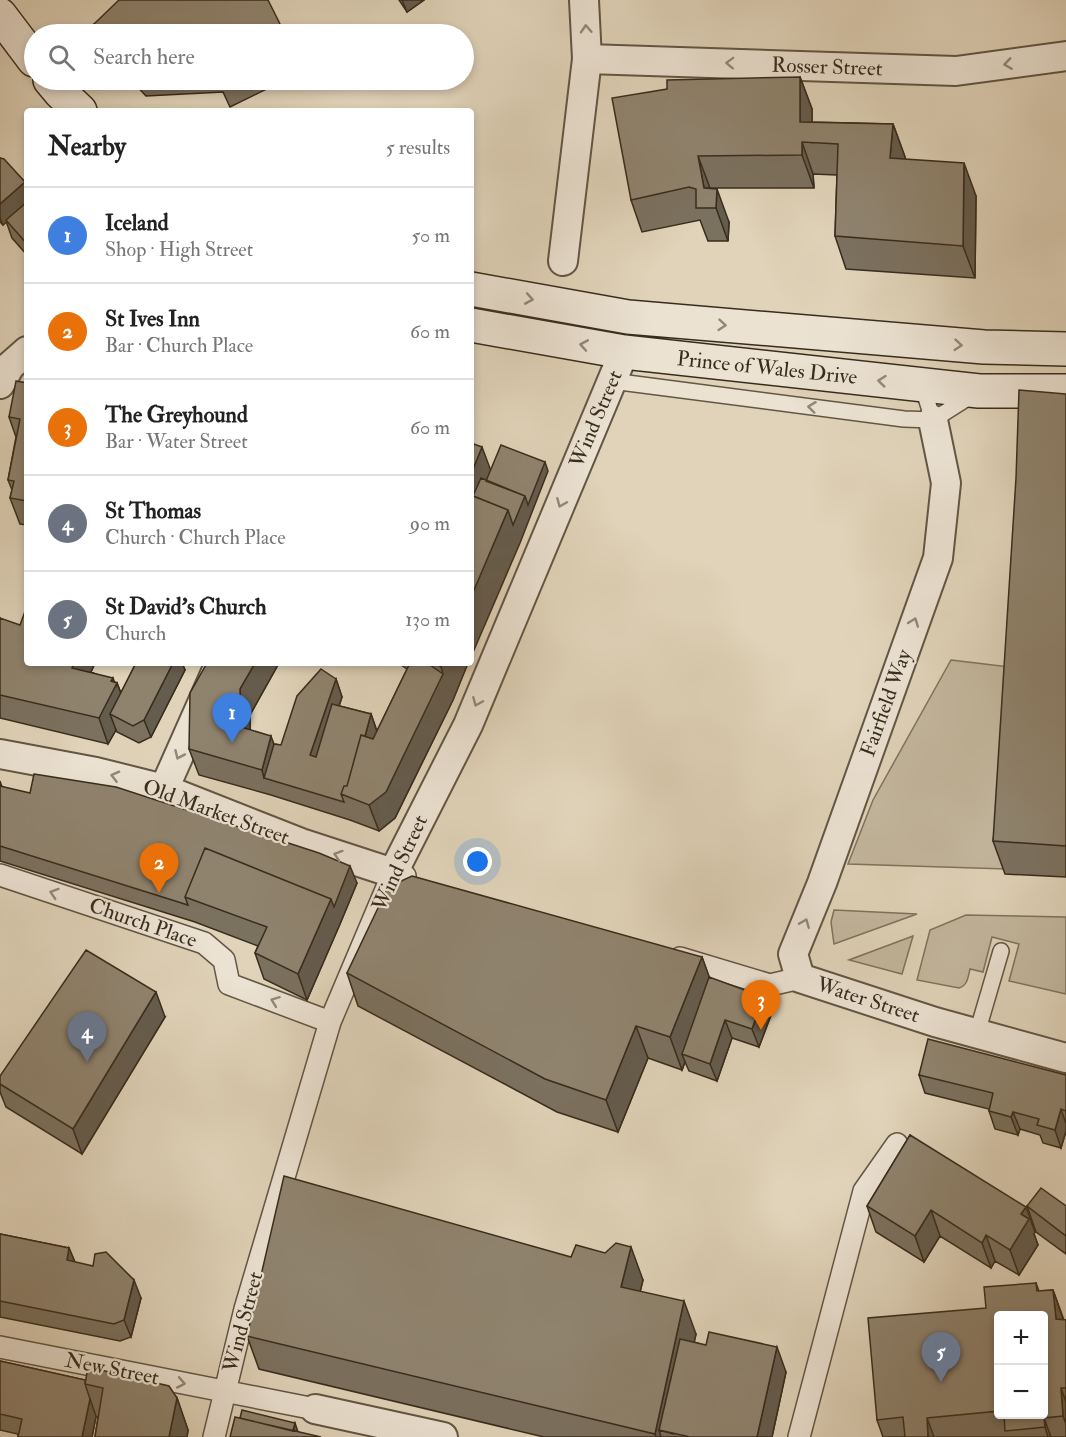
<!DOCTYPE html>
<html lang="en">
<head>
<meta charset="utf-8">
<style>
	body { margin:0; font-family:"IM FELL Double Pica",serif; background:#f6f6f6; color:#222 }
	.controls { position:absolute; right:18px; bottom:18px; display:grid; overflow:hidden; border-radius:6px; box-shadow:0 3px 9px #0003 }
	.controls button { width:54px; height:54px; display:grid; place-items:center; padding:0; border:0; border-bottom:2px solid #e0e0e0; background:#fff; color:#222; font:30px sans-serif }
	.you { position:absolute; left:478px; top:862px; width:21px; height:21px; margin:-15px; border:4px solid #fff; border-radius:50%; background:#1a73e8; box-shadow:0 0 0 9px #1a73e833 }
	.badge { display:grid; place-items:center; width:39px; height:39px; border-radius:50%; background:#8f2418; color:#fff; font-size:20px; font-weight:700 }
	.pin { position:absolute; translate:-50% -50px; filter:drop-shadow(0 2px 3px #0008) }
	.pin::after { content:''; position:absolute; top:32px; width:21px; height:18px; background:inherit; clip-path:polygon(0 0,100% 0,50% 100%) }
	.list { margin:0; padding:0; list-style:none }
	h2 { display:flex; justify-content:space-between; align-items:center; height:78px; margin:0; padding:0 24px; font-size:26px }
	h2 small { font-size:20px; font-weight:400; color:#767676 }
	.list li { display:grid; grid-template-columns:39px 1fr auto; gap:18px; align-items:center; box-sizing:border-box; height:96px; padding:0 24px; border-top:2px solid #e0e0e0 }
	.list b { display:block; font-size:22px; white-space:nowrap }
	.list p { margin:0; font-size:20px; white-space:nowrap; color:#767676 }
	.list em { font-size:20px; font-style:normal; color:#767676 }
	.icon { flex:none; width:33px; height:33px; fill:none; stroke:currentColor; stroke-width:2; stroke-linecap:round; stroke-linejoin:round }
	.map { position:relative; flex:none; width:1066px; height:1437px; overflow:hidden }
	.search { position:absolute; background:#fff; box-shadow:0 3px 9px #0003; left:24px; top:24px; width:450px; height:66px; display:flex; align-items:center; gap:15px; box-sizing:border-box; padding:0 21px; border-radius:33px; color:#767676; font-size:22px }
	.panel { position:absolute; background:#fff; box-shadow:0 3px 9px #0003; left:24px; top:108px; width:450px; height:558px; border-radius:6px }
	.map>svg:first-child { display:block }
	.grass { fill:#c3b79e; stroke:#7e725e; stroke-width:1.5 }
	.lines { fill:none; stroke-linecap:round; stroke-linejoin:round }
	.service-casing { stroke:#625644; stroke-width:18 }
	.pedestrian-casing { stroke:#625644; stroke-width:24 }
	.minor-casing { stroke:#625644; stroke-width:32 }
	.secondary-casing { stroke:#382c1d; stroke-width:36 }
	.service { stroke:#ebe2d2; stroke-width:15 }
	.pedestrian { stroke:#ebe2d2; stroke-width:21 }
	.minor { stroke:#ebe2d2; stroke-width:28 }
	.secondary { stroke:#ebe2d2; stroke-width:33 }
	.wall { fill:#7b715f; stroke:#382c1d; stroke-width:1.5; fill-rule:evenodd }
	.shaded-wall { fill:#645c4d; stroke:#382c1d; stroke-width:1.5 }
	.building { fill:#8f836e; stroke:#382c1d; stroke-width:1.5 }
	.oneway { stroke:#928778 }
	.labels { text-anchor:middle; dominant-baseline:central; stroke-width:4.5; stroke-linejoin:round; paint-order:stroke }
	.street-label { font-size:21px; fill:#382c1d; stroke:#ebe2d2 }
</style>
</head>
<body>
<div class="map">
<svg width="1066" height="1437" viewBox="0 0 1066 1437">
	<rect width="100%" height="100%" fill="#e0d3b9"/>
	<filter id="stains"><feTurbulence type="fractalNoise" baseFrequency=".00333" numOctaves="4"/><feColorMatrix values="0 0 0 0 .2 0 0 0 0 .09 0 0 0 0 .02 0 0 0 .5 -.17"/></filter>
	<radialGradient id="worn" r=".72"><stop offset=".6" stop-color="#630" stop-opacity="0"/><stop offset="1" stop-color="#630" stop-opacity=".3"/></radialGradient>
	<path class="grass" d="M951 660 1018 668 1006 869 848 864 873 800Z
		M834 910 917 914 834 944 831 922Z
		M966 915 1066 917V994L1009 981 1019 944 992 937 983 972 970 969C968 977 968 985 959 988L917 980 930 930Z
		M913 936 902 974 849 960Z"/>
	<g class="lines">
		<defs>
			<path id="service" d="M612 381 904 419 933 420
				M922 385 933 420 974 394
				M977 1033 1001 951"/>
			<path id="pedestrian" d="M0 875 204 943 224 960 229 984 330 1022
				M680 958 770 985 800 978
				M0 1347 315 1409
				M214 1437 245 1309 330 1022 393 873 405 876
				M799 1437 864 1191 897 1144"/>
			<path id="minor" d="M587 59 956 71 1066 56
				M563 261 587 59 584 0
				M0 384 10 366 27 351
				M933 420 946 483 938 558 822 883 793 954 800 978 935 1022 1066 1058
				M0 754 96 772 164 789 301 843 393 873 468 725 624 352
				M164 789 220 663
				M315 1409 443 1437"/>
			<path id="secondary" d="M0 15 34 60
				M50 80 60 92 80 111
				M471 289 628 317 984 347 1066 349
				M471 325 624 352 979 391H1066"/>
		</defs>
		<use href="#service" class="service-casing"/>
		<use href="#pedestrian" class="pedestrian-casing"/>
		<use href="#minor" class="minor-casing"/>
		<use href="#secondary" class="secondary-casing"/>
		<use href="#service" class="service"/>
		<use href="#pedestrian" class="pedestrian"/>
		<use href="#minor" class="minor"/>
		<use href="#secondary" class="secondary"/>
	</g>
	<path class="wall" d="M399 0H424L407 12Z
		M94 24 285 34H98Z
		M800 77 812 109V122L893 124 905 157V159L976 196 975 278 846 269 835 236 837 175 813 174 814 188H710L729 222 728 241H708L700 220 642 232 631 200Z
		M131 80H285L230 107 223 92 146 96Z
		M0 158 25 182 27 187V255L12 238 6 221 3 225 0 222Z
		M27 383V525L20 524 10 498 12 490 8 480 16 437 9 417Z
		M1066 394V877L1005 874 993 841Z
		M0 618 27 663H95L91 672 117 683 121 693 136 663H182L185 670 151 737 139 743 117 732 116 730 108 744 0 718Z
		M207 663H279L250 715V730L274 744 281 745 336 679 342 697 339 706 371 714 377 731 407 669 398 663H468L453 700 395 818 379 831 350 820 271 795 199 775 189 749Z
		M0 781 2 787 357 883 340 924 307 1000 264 979 255 953 258 946 195 922 0 861Z
		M702 957 709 977 771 1015 759 1047 732 1038 717 1081 689 1071 685 1062 682 1070 648 1058 618 1132 557 1112 358 1006 347 973Z
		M165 1017 82 1154 6 1107 0 1092V1076Z
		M919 1075H1066V1131L1061 1148 1043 1143 1040 1135 1020 1129 1018 1135 995 1129 989 1111V1109L925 1093Z
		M910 1135 1035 1232 1034 1234 1038 1245 1019 1275 995 1261 991 1268 940 1236 924 1262 876 1232 867 1206Z
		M1027 1206H1066V1254L1036 1232Z
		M0 1234 69 1248 75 1262 141 1298 131 1337 120 1341 0 1317Z
		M571 1257 643 1280 640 1292 696 1334 694 1342 786 1372 772 1437H544L259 1369 247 1336Z
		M1036 1283 1039 1291 1053 1290 1064 1320H1066V1437H883L877 1420 986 1308ZM999 1316 1044 1414H999Z
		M0 1361 85 1380 177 1398 188 1430 187 1437H95L98 1417H96L92 1437H18V1434L0 1430Z"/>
	<path class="shaded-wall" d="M402 0H424L407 12Z
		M800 77 812 109V142L800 122Z
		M893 124 905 157 902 190 890 158Z
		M802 142 813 174 814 188 802 155Z
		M698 156 710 188H704Z
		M964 163 976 196 975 278 963 246Z
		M25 182 27 187V204L3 225 0 218V204Z
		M717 189 729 222 728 241 716 208Z
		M482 447 494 479 471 508V474Z
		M545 462 548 471 520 543 471 657V597L508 510 525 496Z
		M74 663H95L81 693 72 668Z
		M173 663H182L185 670 151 737 144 720Z
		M255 663H279L250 715V753L241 727 240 689Z
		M443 663H468L453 700 395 818 379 831 369 805 443 674 441 667Z
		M113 678 116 686 117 683 127 709 110 714 116 730 108 744 99 718Z
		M336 679 342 697 316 773 310 755Z
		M371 714 377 732 350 794Z
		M271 736 280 761 264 778 262 770Z
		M350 866 357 883 340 924 307 1000 298 974 331 899Z
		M702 957 714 990 682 1054 685 1062 682 1070 670 1037Z
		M156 992 165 1017 82 1154 73 1129Z
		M764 997 771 1015 759 1047 752 1029Z
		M725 1020 732 1038 717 1081 710 1064Z
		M636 1026 648 1058 618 1132 606 1100Z
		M1061 1109 1066 1124V1131L1061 1148 1055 1130Z
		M1013 1112 1020 1129 1018 1135 1011 1117Z
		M1026 1207 1035 1232 1034 1234 1038 1245 1019 1275 1010 1250 1021 1214Z
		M931 1210 940 1236 924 1262 915 1236Z
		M986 1235 995 1261 991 1268 982 1243Z
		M631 1247 643 1280 633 1320 621 1287Z
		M69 1248 76 1265 67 1260Z
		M134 1280 141 1298 131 1337 124 1320Z
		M1053 1290 1064 1322 1056 1319Z
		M684 1301 696 1334 674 1434 659 1430 661 1437H656L655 1434Z
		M777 1347 786 1372 772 1437H757Z
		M1061 1388 1066 1402V1424L1063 1416Z
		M177 1398 188 1430 187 1437H169Z
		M90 1399 96 1416 92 1437H82Z
		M927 1418 934 1437H928Z
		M1044 1418 1051 1437H1048L1045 1427Z
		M295 1423 298 1432 292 1437Z"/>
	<path class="building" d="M119 0H268L285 34H104L94 24Z
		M800 77V122L893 124 890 158 964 163 963 246 835 236 838 144 802 142V155L698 156 704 188 717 189 716 208H696V189L689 187 631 200 612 98 667 89V80Z
		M0 158 4 159 25 182 0 204Z
		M27 202V244L6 220Z
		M16 381 27 383V501L10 498 14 481 8 480 20 419 9 417Z
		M1019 390 1066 394V846L993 841 1016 478Z
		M471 443 482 447 471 474Z
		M501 445 545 462 528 505 525 496 486 481Z
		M481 478 525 496 513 525 508 510 473 496Z
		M471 495 508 510 471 597Z
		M27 606V663H74L72 668 113 678 111 681 117 683 99 718 0 695V618L20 625Z
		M136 663H173L144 720 133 726 110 714Z
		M207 663H255L240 689 241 727 271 736 262 770 189 749 190 693Z
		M410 663H427L443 674 386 792 369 805 341 794 344 786H347L361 735 373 739Z
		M435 663H443L441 667Z
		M321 669 336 679 310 755 316 757 332 704 371 714 365 736 361 735 347 786H344L341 794 344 802 264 778 274 744 281 745 297 696Z
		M34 774 116 787 319 853 350 866 334 907 331 899 205 848 185 897 188 905 0 846V786L30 793Z
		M205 848 331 899 298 974 255 953 267 927 185 897Z
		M412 876 702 957 670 1037 636 1026 606 1100 545 1079 347 973 388 887Z
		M86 950 156 992 73 1129 0 1084V1076Z
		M709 977 764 997 752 1029 725 1020 710 1064 682 1054Z
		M928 1039 1066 1075V1111L1061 1109 1055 1130 1037 1125 1039 1119 1013 1112 1011 1117 989 1111 993 1093 919 1075Z
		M910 1135 1026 1207 1021 1214 1029 1219 1010 1250 986 1235 982 1243 931 1210 915 1236 867 1206Z
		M284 1176 571 1257 576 1245 605 1253 616 1243 631 1247 621 1287 684 1301 655 1434 247 1336Z
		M1041 1188 1066 1206V1236L1027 1206Z
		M0 1234 69 1248 67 1260 93 1266 95 1254 106 1252 134 1280 124 1320 114 1324 0 1301Z
		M1036 1283 1037 1291 1053 1290 1056 1319 1066 1320V1388H1061L1063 1416 1044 1418 1045 1427 1005 1431 1004 1414H1044V1316H999V1411L927 1418 928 1437H905L903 1417 877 1420 868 1318 986 1308 984 1287Z
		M709 1332 777 1347 757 1437H690L659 1430 680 1339 706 1345Z
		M0 1361 85 1380V1384L90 1399 82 1437H18L22 1419 0 1414Z
		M88 1367 169 1386 177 1398 169 1437H95L103 1388 85 1384Z
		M242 1410 295 1423 293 1431 240 1418Z
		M235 1417 321 1437H230Z"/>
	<defs><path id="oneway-chevron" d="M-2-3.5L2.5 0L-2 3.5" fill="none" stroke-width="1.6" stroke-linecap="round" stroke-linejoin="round" transform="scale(1.5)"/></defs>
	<g class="oneway">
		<use href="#oneway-chevron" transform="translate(586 29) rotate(-93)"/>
		<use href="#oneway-chevron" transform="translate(730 63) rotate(-178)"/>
		<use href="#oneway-chevron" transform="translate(1008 64) rotate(172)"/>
		<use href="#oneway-chevron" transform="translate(529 299) rotate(10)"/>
		<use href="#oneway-chevron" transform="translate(722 325) rotate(5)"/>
		<use href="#oneway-chevron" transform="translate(584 345) rotate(-170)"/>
		<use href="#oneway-chevron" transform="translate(958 345) rotate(5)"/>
		<use href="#oneway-chevron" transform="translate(882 381) rotate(-174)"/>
		<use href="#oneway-chevron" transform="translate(812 407) rotate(-173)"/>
		<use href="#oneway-chevron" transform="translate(561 503) rotate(113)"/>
		<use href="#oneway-chevron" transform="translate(914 622) rotate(-70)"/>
		<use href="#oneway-chevron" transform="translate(477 702) rotate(113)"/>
		<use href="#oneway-chevron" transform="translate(179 755) rotate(114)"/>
		<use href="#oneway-chevron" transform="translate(115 776) rotate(-166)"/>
		<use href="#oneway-chevron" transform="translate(338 855) rotate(-162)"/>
		<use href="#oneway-chevron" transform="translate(54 893) rotate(-162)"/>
		<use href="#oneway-chevron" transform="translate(805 923) rotate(-68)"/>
		<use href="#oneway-chevron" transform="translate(275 1001) rotate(-159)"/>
		<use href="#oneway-chevron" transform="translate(181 1383) rotate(11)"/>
	</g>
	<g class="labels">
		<g class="street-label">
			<text transform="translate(827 67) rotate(2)">Rosser Street</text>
			<text transform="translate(767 368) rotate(6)">Prince of Wales Drive</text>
			<text transform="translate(596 419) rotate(-67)">Wind Street</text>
			<text transform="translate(886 703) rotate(-70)">Fairfield Way</text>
			<text transform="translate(216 812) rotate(20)">Old Market Street</text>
			<text transform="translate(400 863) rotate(-65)">Wind Street</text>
			<text transform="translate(143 923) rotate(19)">Church Place</text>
			<text transform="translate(868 1000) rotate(18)">Water Street</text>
			<text transform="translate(243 1322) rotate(-75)">Wind Street</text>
			<text transform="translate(112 1369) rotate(11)">New Street</text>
		</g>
	</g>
	<rect width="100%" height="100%" filter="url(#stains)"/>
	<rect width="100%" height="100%" fill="url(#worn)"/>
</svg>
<div class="controls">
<button>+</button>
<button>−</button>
</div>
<div class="you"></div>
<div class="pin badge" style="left:232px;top:743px;background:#3f7fe0">1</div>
<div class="pin badge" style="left:159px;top:893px;background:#e8710a">2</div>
<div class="pin badge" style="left:761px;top:1030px;background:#e8710a">3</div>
<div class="pin badge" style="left:87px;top:1062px;background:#6b7280">4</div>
<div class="pin badge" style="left:941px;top:1382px;background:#6b7280">5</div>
<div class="search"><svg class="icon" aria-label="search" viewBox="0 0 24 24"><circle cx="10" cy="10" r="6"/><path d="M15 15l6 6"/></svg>Search here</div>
<section class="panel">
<h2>Nearby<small>5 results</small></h2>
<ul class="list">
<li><span class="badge" style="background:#3f7fe0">1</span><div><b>Iceland</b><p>Shop · High Street</p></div><em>50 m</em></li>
<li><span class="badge" style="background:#e8710a">2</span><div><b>St Ives Inn</b><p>Bar · Church Place</p></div><em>60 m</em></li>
<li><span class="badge" style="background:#e8710a">3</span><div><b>The Greyhound</b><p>Bar · Water Street</p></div><em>60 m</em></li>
<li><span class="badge" style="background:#6b7280">4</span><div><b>St Thomas</b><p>Church · Church Place</p></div><em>90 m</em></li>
<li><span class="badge" style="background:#6b7280">5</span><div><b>St David's Church</b><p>Church</p></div><em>130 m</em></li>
</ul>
</section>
</div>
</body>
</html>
